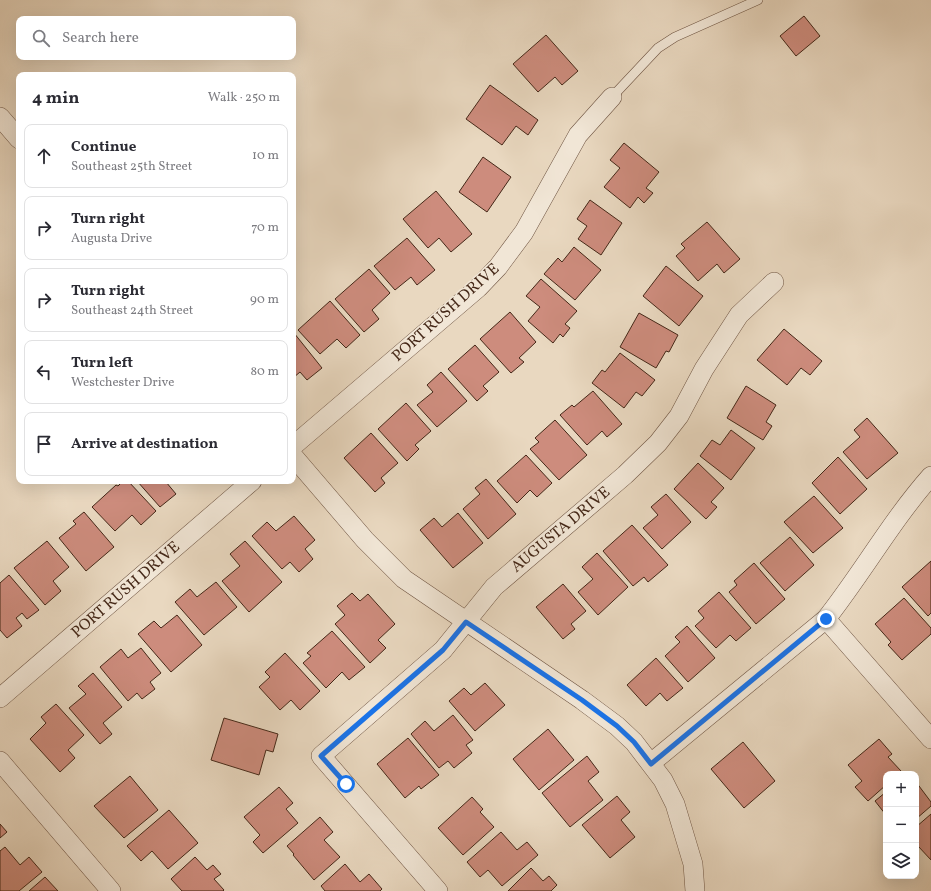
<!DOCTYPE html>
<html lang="en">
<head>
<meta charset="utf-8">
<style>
	body { margin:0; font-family:Vollkorn,serif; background:#f7f7f7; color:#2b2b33 }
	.controls { position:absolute; right:12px; bottom:12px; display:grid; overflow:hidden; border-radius:8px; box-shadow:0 4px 16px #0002 }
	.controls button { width:36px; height:36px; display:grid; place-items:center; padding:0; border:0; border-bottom:1px solid #e1e1e2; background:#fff; color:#2b2b33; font:20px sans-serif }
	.stop { position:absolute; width:12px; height:12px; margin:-9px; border:3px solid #1a73e8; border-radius:50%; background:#fff }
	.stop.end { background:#1a73e8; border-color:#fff; box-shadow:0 1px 4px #0008 }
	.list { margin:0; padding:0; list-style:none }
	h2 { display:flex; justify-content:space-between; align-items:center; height:52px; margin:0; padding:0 16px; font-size:17px }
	h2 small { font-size:13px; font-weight:400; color:#7c7c81 }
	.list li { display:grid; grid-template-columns:26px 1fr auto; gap:12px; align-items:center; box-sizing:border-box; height:64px; margin:0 8px 8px; padding:0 8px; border:1px solid #e1e1e2; border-radius:8px }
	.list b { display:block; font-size:15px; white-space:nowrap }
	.list p { margin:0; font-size:13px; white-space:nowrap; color:#7c7c81 }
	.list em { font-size:13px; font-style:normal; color:#7c7c81 }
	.icon { flex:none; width:22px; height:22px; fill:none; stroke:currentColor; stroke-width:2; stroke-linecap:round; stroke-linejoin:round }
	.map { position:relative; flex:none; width:931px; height:891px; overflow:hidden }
	.search { position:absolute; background:#fff; box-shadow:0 4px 16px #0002; left:16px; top:16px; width:280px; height:44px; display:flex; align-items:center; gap:10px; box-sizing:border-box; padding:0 14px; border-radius:8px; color:#7c7c81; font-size:15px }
	.panel { position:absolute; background:#fff; box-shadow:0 4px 16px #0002; left:16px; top:72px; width:280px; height:412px; border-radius:8px }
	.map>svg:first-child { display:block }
	.building { fill:#cd8c7d; stroke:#452818 }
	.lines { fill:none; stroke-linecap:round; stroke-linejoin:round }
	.lane-casing { stroke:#6e5442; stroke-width:10 }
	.street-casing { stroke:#6e5442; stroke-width:20 }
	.lane { stroke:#f1e6d6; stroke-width:9 }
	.street { stroke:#f1e6d6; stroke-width:19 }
	.route { stroke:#1a73e8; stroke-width:5 }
	.labels { text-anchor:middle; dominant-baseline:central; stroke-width:3; stroke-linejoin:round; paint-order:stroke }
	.street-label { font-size:16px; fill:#452818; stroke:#f1e6d6 }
</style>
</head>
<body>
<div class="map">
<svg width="931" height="891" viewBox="0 0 931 891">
	<rect width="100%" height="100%" fill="#e9d8c0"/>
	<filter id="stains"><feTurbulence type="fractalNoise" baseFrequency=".005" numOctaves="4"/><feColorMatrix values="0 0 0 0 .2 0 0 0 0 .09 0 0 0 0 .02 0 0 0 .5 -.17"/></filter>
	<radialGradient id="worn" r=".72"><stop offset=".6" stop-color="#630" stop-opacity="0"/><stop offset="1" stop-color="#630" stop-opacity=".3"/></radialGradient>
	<path class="building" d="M804 16 820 36 796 56 780 36Z
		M546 35 578 71 562 85 555 77 538 92 513 64Z
		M490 85 538 120 528 135 516 126 502 145 466 119Z
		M624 143 659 172 646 188 653 193 644 203 638 197 630 208 604 187 620 168 610 160Z
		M483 157 511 177 487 212 459 192Z
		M436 191 472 234 451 252 439 238 428 248 403 219Z
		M590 200 622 223 601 255 578 239 587 226 577 219Z
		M707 222 740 259 724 273 717 264 698 281 676 256 685 248 681 244Z
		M407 238 435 270 417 285 411 277 395 290 374 266Z
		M574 247 601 270 575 300 544 274 558 258 562 262Z
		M666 266 703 296 679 326 643 296Z
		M369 269 390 293 372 310 379 319 364 332 335 299Z
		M541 279 577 311 565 324 570 328 563 337 560 334 553 343 528 321 540 307 526 296Z
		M330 301 360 335 346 348 337 339 320 354 298 330Z
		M510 312 536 342 519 358 524 362 511 373 480 339Z
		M639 313 678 335 669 352 666 351 656 368 620 347Z
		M784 329 822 361 810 375 801 368 787 385 757 360Z
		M294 333 322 368 307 380 300 372 293 378Z
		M475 345 499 372 483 386 488 391 477 401 448 369Z
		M620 353 655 380 642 396 636 392 624 408 592 383 602 370 605 372Z
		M441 372 467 401 437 427 417 405 433 392 427 385Z
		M746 386 776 405 766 422 772 426 763 440 727 418Z
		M593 391 622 424 607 437 602 431 587 445 560 415 572 405 574 407Z
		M406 403 431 431 415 445 419 449 407 461 378 429Z
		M867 418 898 453 867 479 843 452 860 437 854 430Z
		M555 420 587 455 559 480 530 449 539 442 535 438Z
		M731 430 755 448 731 480 700 456 712 440 720 445Z
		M371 433 398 463 381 478 385 483 375 492 344 458Z
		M526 455 552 483 537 497 530 490 517 503 497 481Z
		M838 457 867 489 840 514 812 483Z
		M698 463 724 488 711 502 717 507 706 519 674 489Z
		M486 479 516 514 488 539 463 509 480 494 475 488Z
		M123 481H128L156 511 141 525 132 515 115 531 92 507 116 485 118 486Z
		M137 481H167L166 482 176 494 160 507Z
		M666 494 691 522 662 549 643 528 658 515 651 507Z
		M814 496 843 528 813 553 784 522Z
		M84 512 114 547 86 571 59 538 76 524 73 521Z
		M458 513 483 543 453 568 420 530 434 518 442 527Z
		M294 516 315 540 305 549 313 559 299 572 290 562 282 569 252 536 267 522 276 531Z
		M632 525 668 565 648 582 644 577 633 586 603 551Z
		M790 537 814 565 785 591 760 563Z
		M47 541 69 567 53 581 61 591 45 605 14 568Z
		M245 541 282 582 249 612 222 581 240 566 230 554Z
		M597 553 628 587 598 615 578 592 593 579 582 567Z
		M931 561V613L928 616 902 587Z
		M754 563 785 599 756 624 729 592 737 585 734 581Z
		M9 575 39 610 27 619 22 613 16 618 22 626 7 638 0 630V583Z
		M216 582 237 607 204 635 175 602 190 589 197 597Z
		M563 584 586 611 571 624 575 629 563 639 536 607Z
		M719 592 751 628 736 641 730 635 716 648 695 626 704 618 698 611Z
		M352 593 360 601 368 594 395 624 378 640 386 648 370 663 335 624 345 615 337 606Z
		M904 598 931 628V634L902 660 888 645 891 642 875 624Z
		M177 615 202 645 171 672 138 634 154 621 161 628Z
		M687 626 715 658 688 682 665 656 680 642 675 637Z
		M332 631 365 667 349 680 342 672 326 688 303 663 311 656 307 653Z
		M141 648 161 673 150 682 155 689 142 699 137 693 128 701 100 667 121 649 128 658Z
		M285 653 320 691 300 710 291 700 280 710 259 687 270 677 265 672Z
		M656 658 683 688 667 701 660 693 646 706 627 685Z
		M93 673 122 707 103 723 112 734 100 744 69 708 86 694 78 686Z
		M485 683 505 705 475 731 449 701 464 688 471 695Z
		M56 704 84 735 68 750 75 758 60 772 30 739 46 723 41 717Z
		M453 715 473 740 466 745 472 753 454 768 448 761 439 768 411 734 425 721 434 731Z
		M224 718 278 734 273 752 266 750 259 775 211 760Z
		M548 729 574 760 539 790 513 759Z
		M408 738 439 775 421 789 419 786 405 798 377 764Z
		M879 739 892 754 888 757 901 771 898 774H886V785L868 801 855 787 862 781 848 765Z
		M743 742 775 781 744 808 711 769Z
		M587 756 599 772 588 781 603 800 570 827 542 793Z
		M130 776 158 810 124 838 94 806Z
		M916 782 931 802V806L916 819Z
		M279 787 293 803 286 809 298 823 263 853 253 842 260 835 244 817Z
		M886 792V815L875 801Z
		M617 796 630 812 621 820 635 837 610 858 582 825Z
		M472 797 483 809 480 812 494 827 463 855 438 828Z
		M169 810 198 843 168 869 152 851 141 861 127 846Z
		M931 814V860L918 846 916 848V827Z
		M320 817 333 832 324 840 340 857 314 880 293 855 294 854 287 846Z
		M0 824 7 832 0 838Z
		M501 832 517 850 527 842 538 855 502 886 488 870 480 877 467 862Z
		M5 847 20 865 29 857 42 872 19 891H0V851Z
		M195 857 207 870 213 865 221 874 214 879 224 890 223 891H182L171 879Z
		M345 864 360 882 369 874 382 889 380 891H325L321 886Z
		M531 868 543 881 549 876 557 885 551 891H508Z
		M45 877 58 891H29Z"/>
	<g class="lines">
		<defs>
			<path id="lane" d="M612 97 658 48 675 37 758 0"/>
			<path id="street" d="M0 117 19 139
				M293 446 478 288 498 267 524 232 578 135 612 97
				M293 456 365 540 404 579 582 700 617 726 634 742 663 780 675 804 693 864 695 891
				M826 619 931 739
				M0 698 252 481
				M0 761 111 891
				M651 763 826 619C863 572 892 520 931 476
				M438 891 321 756 443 650 494 587 625 475 658 443 679 416 704 369 739 315 774 282"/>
		</defs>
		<use href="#lane" class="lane-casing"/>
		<use href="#street" class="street-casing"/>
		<use href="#lane" class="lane"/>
		<use href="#street" class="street"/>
	</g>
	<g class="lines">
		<path class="route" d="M346 784 321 756 443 650 466 622 582 700 617 726 634 742 651 764 826 619"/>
	</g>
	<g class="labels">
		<g class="street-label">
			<text transform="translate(446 313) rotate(-42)">PORT RUSH DRIVE</text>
			<text transform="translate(561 530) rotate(-40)">AUGUSTA DRIVE</text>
			<text transform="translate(126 590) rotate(-41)">PORT RUSH DRIVE</text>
		</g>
	</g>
	<rect width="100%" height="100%" filter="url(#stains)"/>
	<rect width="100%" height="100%" fill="url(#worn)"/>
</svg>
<div class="controls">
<button>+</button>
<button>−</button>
<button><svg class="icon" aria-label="layers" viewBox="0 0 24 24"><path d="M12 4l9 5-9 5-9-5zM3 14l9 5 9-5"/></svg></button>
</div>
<div class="stop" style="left:346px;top:784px"></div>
<div class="stop end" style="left:826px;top:619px"></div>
<div class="search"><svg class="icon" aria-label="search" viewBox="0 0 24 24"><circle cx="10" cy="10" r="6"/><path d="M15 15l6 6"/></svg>Search here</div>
<section class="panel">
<h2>4 min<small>Walk · 250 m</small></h2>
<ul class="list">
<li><svg class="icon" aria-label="ahead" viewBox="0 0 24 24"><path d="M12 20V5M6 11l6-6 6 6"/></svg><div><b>Continue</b><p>Southeast 25th Street</p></div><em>10 m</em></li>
<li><svg class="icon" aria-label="right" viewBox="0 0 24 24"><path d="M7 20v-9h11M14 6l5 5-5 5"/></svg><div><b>Turn right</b><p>Augusta Drive</p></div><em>70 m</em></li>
<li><svg class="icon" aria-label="right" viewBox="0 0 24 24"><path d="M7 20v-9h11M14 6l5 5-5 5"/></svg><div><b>Turn right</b><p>Southeast 24th Street</p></div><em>90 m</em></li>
<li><svg class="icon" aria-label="left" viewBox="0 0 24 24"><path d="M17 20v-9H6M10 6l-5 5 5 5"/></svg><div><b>Turn left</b><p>Westchester Drive</p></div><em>80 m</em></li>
<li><svg class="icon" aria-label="arrive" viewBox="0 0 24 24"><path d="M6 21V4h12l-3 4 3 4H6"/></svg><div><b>Arrive at destination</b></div></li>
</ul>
</section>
</div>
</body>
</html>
